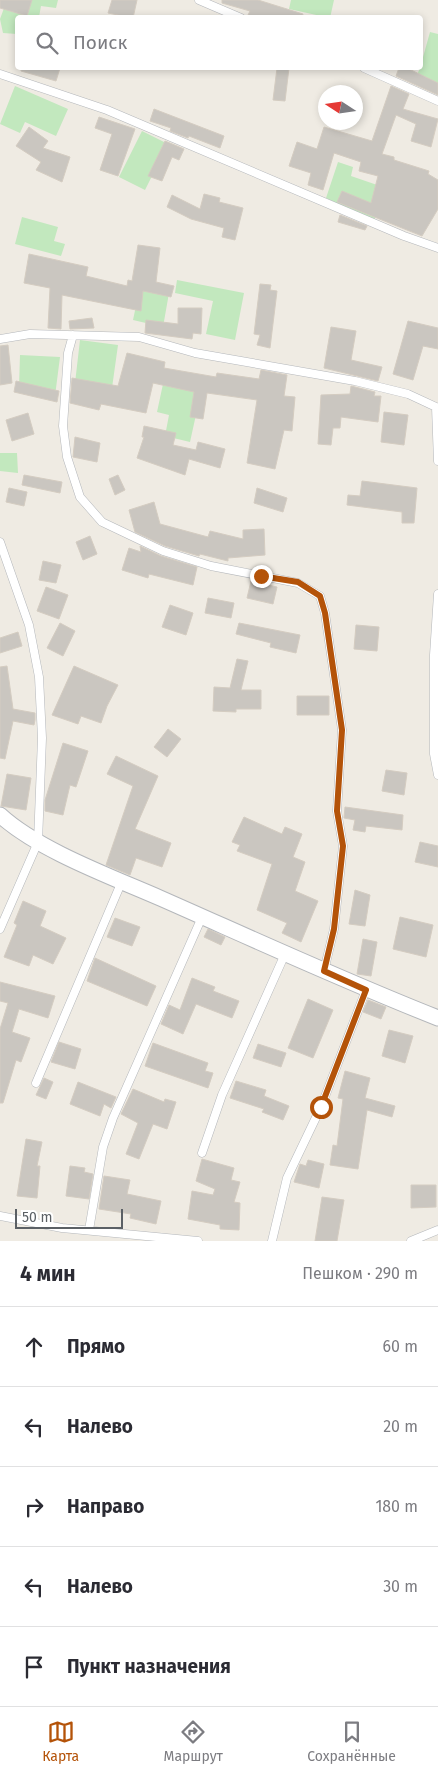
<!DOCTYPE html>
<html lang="ru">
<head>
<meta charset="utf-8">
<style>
	body { margin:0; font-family:"Fira Sans",sans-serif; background:#f2f2f3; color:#2b2b33 }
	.compass { position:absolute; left:318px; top:85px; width:45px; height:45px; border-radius:50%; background:#fff; box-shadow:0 2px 8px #0003; rotate:282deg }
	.scale { position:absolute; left:15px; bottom:12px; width:108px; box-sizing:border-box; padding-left:5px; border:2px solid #5b6065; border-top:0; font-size:14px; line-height:18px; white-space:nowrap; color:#5b6065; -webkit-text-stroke:4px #fff; paint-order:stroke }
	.stop { position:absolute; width:15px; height:15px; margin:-11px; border:4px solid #b45309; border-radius:50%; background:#fff }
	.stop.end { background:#b45309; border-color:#fff; box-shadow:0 1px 5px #0008 }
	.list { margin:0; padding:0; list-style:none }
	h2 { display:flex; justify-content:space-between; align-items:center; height:65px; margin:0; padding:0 20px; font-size:21px }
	h2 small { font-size:16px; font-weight:400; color:#7c7c81 }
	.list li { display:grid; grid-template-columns:32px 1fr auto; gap:15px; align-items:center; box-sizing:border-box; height:80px; padding:0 20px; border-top:1px solid #e1e1e2 }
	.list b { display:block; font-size:19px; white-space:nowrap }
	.list em { font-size:16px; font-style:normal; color:#7c7c81 }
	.icon { flex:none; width:28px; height:28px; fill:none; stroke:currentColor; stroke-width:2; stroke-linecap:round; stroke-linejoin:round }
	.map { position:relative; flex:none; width:438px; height:1241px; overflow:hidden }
	.search { position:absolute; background:#fff; box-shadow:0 2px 8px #0003; left:15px; right:15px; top:15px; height:55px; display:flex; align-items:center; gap:12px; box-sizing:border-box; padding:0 18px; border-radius:5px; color:#7c7c81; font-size:19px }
	.sheet { height:465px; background:#fff }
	nav { display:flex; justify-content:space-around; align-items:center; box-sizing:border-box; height:70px; border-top:1px solid #e1e1e2; background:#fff; font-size:14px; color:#7c7c81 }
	nav a { display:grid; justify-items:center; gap:2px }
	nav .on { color:#b45309 }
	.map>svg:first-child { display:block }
	.green { fill:#c2e8be }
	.building { fill:#cac6c0; stroke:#d4ccc1 }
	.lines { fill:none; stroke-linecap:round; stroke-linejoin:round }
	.lane-casing { stroke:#b4b7bb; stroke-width:9 }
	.street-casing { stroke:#b4b7bb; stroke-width:17 }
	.lane { stroke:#fff; stroke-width:8 }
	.street { stroke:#fff; stroke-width:15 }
	.route { stroke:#b45309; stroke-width:6 }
</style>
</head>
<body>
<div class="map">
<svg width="438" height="1241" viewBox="0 0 438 1241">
	<rect width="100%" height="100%" fill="#efebe3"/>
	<path class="green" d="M7 0H58L56 8 41 6 39 17 18 18 17 34 3 33 0 19Z
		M291 0H334L330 18 289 9Z
		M430 32 438 34V92L415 79 420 68Z
		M15 86 68 109 56 136 25 122 20 133 0 124Z
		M142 131 168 144 145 190 119 177Z
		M338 162 353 167 351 176 383 187 374 221 326 198Z
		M22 217 58 227 54 241 65 244 61 256 15 244Z
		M177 280 244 293 235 340 206 334 213 301 175 293Z
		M140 287 169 293 163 327 133 320Z
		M80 340 118 345 112 388 75 383Z
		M20 355 60 357 55 396 19 388Z
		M163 384 201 392 190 442 165 436 169 415 157 412Z
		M0 453H17L18 473 0 471Z"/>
	<path class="building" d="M0 0H32L27 16 0 8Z
		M112 0H137L133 18 108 13Z
		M222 0H258L303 14 302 18H256L248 15 250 11 222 3Z
		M21 68H60L56 81 21 71Z
		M277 68H289L285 101 273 100Z
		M399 68H407L438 83V95L396 76Z
		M391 86 409 94 403 109 438 119 431 147 411 141 416 124 396 115 382 154 394 157V160L429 171 428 174 438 180V209L422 236 337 202 342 191 371 203 378 176 359 171 361 162 334 153 323 190 308 185 311 173 289 166 297 142 317 149 324 127 372 141Z
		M154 109 224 136 220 148 189 136 188 138 170 131 171 128 150 121Z
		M99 117 135 129 118 176 100 170 112 134 95 128Z
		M29 127 48 141 43 148 70 157 62 182 36 170 41 162 16 146Z
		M165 141 184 149 179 160 172 157 162 181 148 176Z
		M204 194 220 198 219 202 243 208 235 240 222 237 224 228 191 219 167 207 172 195 200 209Z
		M340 215 367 226 365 230 338 222Z
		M138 245 160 248 156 282 174 286 171 297 143 291 141 311 62 295 61 329 48 328 50 288 24 283 29 254 88 267 86 276 127 286 128 280 132 281Z
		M260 284 271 285 270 290 277 291 270 348 257 345 260 335 254 334Z
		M178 308H202L201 334 193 333 192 339 145 333 146 320 178 324Z
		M92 318 94 328 70 329 69 321Z
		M408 321 438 328V349L423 346 413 380 393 374Z
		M331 327 356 331 351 360 382 367 378 381 324 368Z
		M8 345 12 383 0 385V346Z
		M127 353 165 362 164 368 216 377 217 373 259 379 261 370 287 375 284 396 295 397 292 431 284 430 275 469 247 463 257 400 207 393 203 419 190 417 194 392 153 383 146 413 101 404 99 410 70 403 72 378 118 386Z
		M16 381 59 391 57 402 14 392Z
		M351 386 375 392 374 396H381L378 422 341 417 340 428H333L331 445 318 444 321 395 350 394Z
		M384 412 408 415 404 445 381 442Z
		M28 413 34 434 12 441 6 420Z
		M144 426 176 433 173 445 196 450 198 442 225 449 220 468 189 459 185 475 137 458 144 437H142Z
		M75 437 100 443 97 462 73 457Z
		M24 475 62 482 60 493 22 485Z
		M118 475 125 490 115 495 109 479Z
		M362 481 417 488 414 523H402V512L347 505 348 495 360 496Z
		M9 488 27 492 24 506 6 502Z
		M257 488 287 498 283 512 254 503Z
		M154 502 160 524 208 537 210 531 243 539V530L264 529 265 555 228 558V561L200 554 199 556 165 546 135 532 129 510Z
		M90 536 97 554 83 560 76 542Z
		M140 546 161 556 197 567 193 585 149 574 148 578 122 570 129 548 141 552Z
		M43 561 61 565 56 583 39 580Z
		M251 581 277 587 273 604 247 598Z
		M46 587 68 595 59 619 37 611Z
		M208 598 234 603 231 618 205 613Z
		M170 605 193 613 186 635 162 627Z
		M60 623 75 631 63 656 47 648Z
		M239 623 300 635 296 653 270 647 271 643 236 634Z
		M356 625 379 627 377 651 354 649Z
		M18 632 22 646 0 653V638Z
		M237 659 248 661 241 690H261V709H236V712L213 711 214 687 230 688Z
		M7 666 13 709 35 713V720L34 725 13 721 5 759 0 758V667Z
		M74 666 118 685 107 706 101 723 81 716 78 724 52 715Z
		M297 696H329V715H297Z
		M168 729 181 739 167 757 154 747Z
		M63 743 88 751 76 787 70 785 63 815 45 811V800Z
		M116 756 158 776 135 829 171 843 162 867 136 858 130 875 106 865 133 786 107 774Z
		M386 770 407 773 404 795 382 791Z
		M7 774 31 778 26 810 1 806Z
		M345 807 403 815 402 830 366 826 365 832 353 830 355 820 344 818Z
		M244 817 282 834 285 827 302 834 293 857 305 862 295 891 318 901 301 942 282 933 287 923 257 910 272 864 237 851 240 845 232 842Z
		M420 842 438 846V867L415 862Z
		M355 890 370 895 365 926 349 924Z
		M23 901 46 911 40 926 66 938 53 964 33 955 29 966 4 957 17 925 14 923Z
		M400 917 433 925 426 957 393 949Z
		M115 918 140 927 132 946 107 937Z
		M208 929 225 937 221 945 204 937Z
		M363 939 377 942 371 976 357 974Z
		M95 958 156 986 147 1006 87 981Z
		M192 978 215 987 213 991 239 1001 232 1018 196 1004 183 1034 161 1024 169 1005 180 1010Z
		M0 982 55 996 48 1018 19 1009 12 1032 30 1038 21 1062 16 1060 3 1103H0V1029L8 1003 0 1001Z
		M308 999 333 1010 313 1058 288 1048Z
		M368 1000 386 1007 381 1019 363 1012Z
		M389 1030 413 1036 405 1063 382 1056Z
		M59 1042 81 1049 75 1069 51 1062Z
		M153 1043 208 1063 205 1071 213 1073 208 1088 145 1066Z
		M258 1044 286 1053 281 1067 253 1058Z
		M345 1071 370 1078 365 1098 395 1106 392 1117 367 1110 358 1169 330 1165 333 1145 337 1146 343 1099 338 1098Z
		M44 1078 53 1082 46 1099 36 1095Z
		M236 1081 266 1090 264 1096 289 1106 283 1120 262 1112 264 1109 230 1098Z
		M78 1082 116 1097 111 1108 104 1104 100 1116 70 1104Z
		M133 1089 164 1102 165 1099 176 1102 167 1129 153 1124 139 1159 126 1154 138 1123 121 1114Z
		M26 1139 42 1142 37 1166H40L37 1198 17 1196Z
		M202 1159 234 1168 231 1180 240 1182 234 1202 240 1203 239 1230 220 1229V1225L188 1219 192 1191 213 1195 215 1189 196 1181Z
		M308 1160 324 1164 319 1188 294 1182 300 1164 306 1166Z
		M70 1166 85 1168 84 1172 93 1174 89 1199 66 1196Z
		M104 1176 130 1180 127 1194 161 1201 156 1224 130 1218 131 1214 99 1209Z
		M411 1185H436V1207L411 1208Z
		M322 1197 344 1200 337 1241H315Z"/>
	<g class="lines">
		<defs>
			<path id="lane" d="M199 0 241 18
				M364 68 438 101
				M0 74 107 110 404 236 438 248
				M73 335 68 353 63 426 67 457 80 497 102 522 163 551 211 566 298 583 320 596 325 613 342 730 337 811 343 846 334 929 324 971
				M0 339 30 334 139 337 195 353 355 381 408 394 438 408
				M436 407 438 461
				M0 542 29 625 39 677 42 738 38 842 0 929
				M434 754V655L438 594
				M438 754H434L438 775
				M36 1083 122 881
				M202 1153 222 1095 285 954
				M0 1216 62 1228 198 1241
				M89 1230 103 1147 113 1118 202 917
				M272 1241 287 1178 321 1107 366 990
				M411 1241 438 1230"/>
			<path id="street" d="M0 815C38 850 112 877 160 898 253 939 344 981 438 1018"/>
		</defs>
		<use href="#lane" class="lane-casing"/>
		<use href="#street" class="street-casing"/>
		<use href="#lane" class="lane"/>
		<use href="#street" class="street"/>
	</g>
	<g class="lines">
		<path class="route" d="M261 576 298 582 320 596 325 613 342 730 337 811 343 846 334 929 324 971 366 990 321 1107"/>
	</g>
</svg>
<svg class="compass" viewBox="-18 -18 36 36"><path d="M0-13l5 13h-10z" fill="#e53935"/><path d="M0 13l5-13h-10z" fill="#7c7c81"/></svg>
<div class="scale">50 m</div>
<div class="stop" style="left:321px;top:1107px"></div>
<div class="stop end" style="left:261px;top:576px"></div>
<div class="search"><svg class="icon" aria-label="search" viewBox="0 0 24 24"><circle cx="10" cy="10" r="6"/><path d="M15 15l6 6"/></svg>Поиск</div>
</div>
<section class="sheet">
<h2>4 мин<small>Пешком · 290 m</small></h2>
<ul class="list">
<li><svg class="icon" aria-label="ahead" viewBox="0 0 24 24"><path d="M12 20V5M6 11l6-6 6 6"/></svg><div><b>Прямо</b></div><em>60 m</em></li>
<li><svg class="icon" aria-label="left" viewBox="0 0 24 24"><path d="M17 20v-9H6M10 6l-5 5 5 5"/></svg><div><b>Налево</b></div><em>20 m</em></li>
<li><svg class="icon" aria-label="right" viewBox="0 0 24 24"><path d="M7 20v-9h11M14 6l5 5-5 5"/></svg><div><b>Направо</b></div><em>180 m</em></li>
<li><svg class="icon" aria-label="left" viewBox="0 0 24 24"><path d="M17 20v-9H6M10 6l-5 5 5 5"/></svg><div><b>Налево</b></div><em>30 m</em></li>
<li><svg class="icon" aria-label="arrive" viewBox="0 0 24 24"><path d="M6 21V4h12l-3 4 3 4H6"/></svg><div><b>Пункт назначения</b></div></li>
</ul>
</section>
<nav>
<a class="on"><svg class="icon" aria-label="map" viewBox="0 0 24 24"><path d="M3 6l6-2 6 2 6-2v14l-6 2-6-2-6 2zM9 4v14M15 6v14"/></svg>Карта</a>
<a><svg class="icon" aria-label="directions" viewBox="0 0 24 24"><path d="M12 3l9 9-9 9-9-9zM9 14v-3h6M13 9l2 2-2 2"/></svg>Маршрут</a>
<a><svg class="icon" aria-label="saved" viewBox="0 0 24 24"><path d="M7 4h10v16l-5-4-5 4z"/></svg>Сохранённые</a>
</nav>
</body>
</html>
